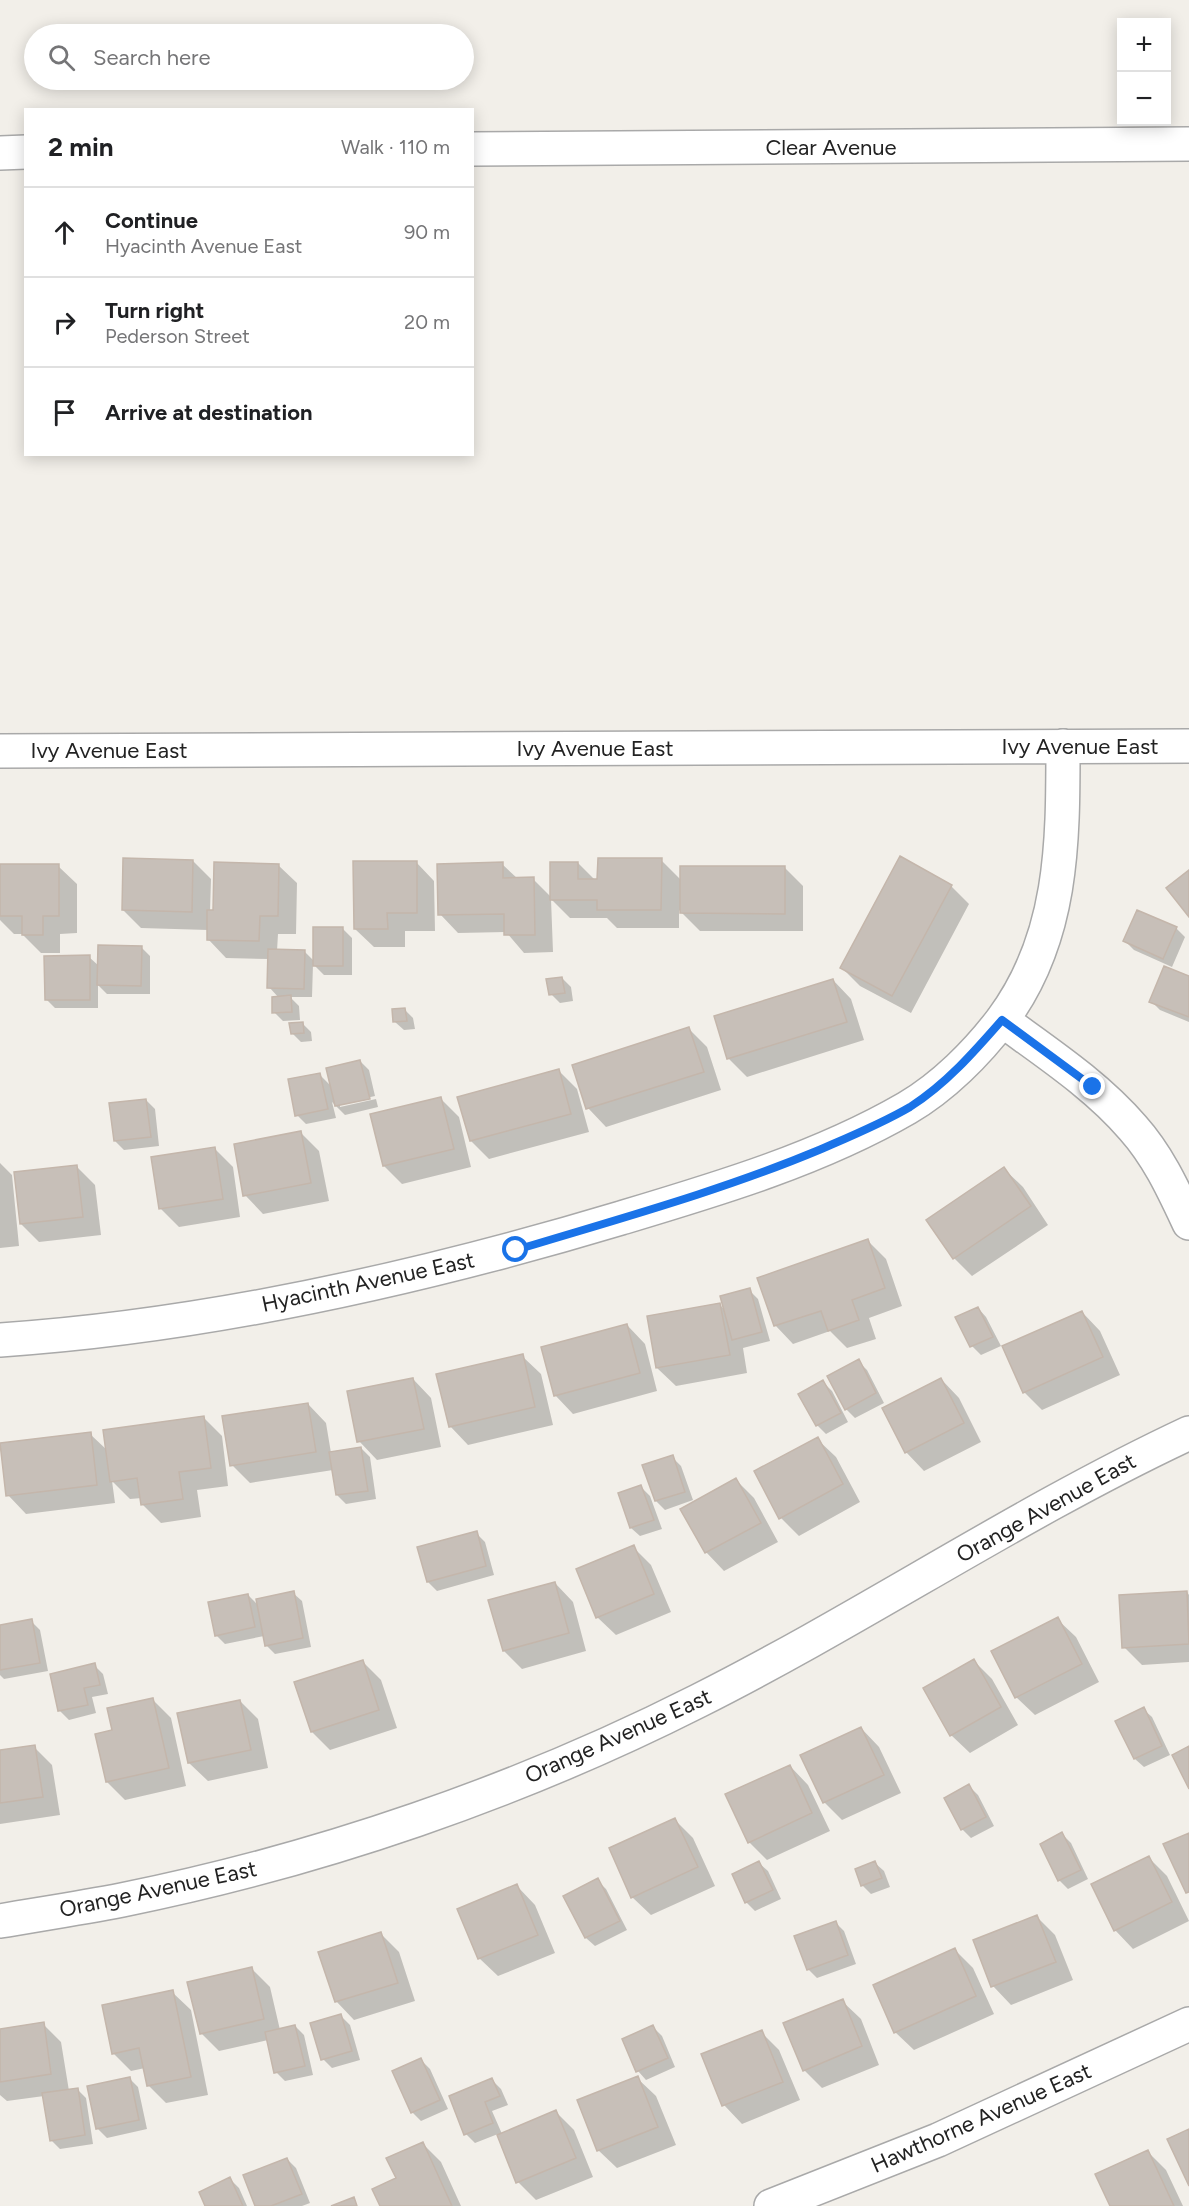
<!DOCTYPE html>
<html lang="en">
<head>
<meta charset="utf-8">
<style>
	body { margin:0; font-family:Figtree,sans-serif; background:#f2f2f2; color:#202124 }
	.controls { position:absolute; right:18px; top:18px; display:grid; overflow:hidden; border-radius:0px; box-shadow:0 3px 15px #0003 }
	.controls button { width:54px; height:54px; display:grid; place-items:center; padding:0; border:0; border-bottom:2px solid #e0e0e0; background:#fff; color:#202124; font:30px sans-serif }
	.stop { position:absolute; width:18px; height:18px; margin:-14px; border:4px solid #1a73e8; border-radius:50%; background:#fff }
	.stop.end { background:#1a73e8; border-color:#fff; box-shadow:0 2px 6px #0008 }
	.list { margin:0; padding:0; list-style:none }
	h2 { display:flex; justify-content:space-between; align-items:center; height:78px; margin:0; padding:0 24px; font-size:26px }
	h2 small { font-size:20px; font-weight:400; color:#757577 }
	.list li { display:grid; grid-template-columns:39px 1fr auto; gap:18px; align-items:center; box-sizing:border-box; height:90px; padding:0 24px; border-top:2px solid #e0e0e0 }
	.list b { display:block; font-size:22px; white-space:nowrap }
	.list p { margin:0; font-size:20px; white-space:nowrap; color:#757577 }
	.list em { font-size:20px; font-style:normal; color:#757577 }
	.icon { flex:none; width:33px; height:33px; fill:none; stroke:currentColor; stroke-width:2; stroke-linecap:round; stroke-linejoin:round }
	.map { position:relative; flex:none; width:1189px; height:2206px; overflow:hidden }
	.search { position:absolute; background:#fff; box-shadow:0 3px 15px #0003; left:24px; top:24px; width:450px; height:66px; display:flex; align-items:center; gap:15px; box-sizing:border-box; padding:0 21px; border-radius:33px; color:#757577; font-size:22px }
	.panel { position:absolute; background:#fff; box-shadow:0 3px 15px #0003; left:24px; top:108px; width:450px; height:348px; border-radius:0px }
	.map>svg:first-child { display:block }
	.shadow { fill:#0003 }
	.building { fill:#c7bfb8; stroke:#c4b6ab; stroke-width:1.5 }
	.lines { fill:none; stroke-linecap:round; stroke-linejoin:round }
	.minor-casing { stroke:#a9a9a9; stroke-width:36 }
	.minor { stroke:#fff; stroke-width:33 }
	.route { stroke:#1a73e8; stroke-width:8 }
	.labels { text-anchor:middle; dominant-baseline:central; stroke-width:5; stroke-linejoin:round; paint-order:stroke }
	.street-label { font-size:22px; fill:#222; stroke:#fff }
</style>
</head>
<body>
<div class="map">
<svg width="1189" height="2206" viewBox="0 0 1189 2206">
	<rect width="100%" height="100%" fill="#f2efe9"/>
	<path class="shadow" d="M661 860 681 880 785 868 803 886V931H700L679 910V928H617L607 918H570L551 899 553 952 524 953 506 932 458 933 440 914 502 864 518 879H533L552 898 578 863 595 880Z
		M193 861 211 879 210 912H215L278 865 297 883 296 934H278L277 951H304L315 962 343 929 352 938V975H324L313 964 312 997H290L299 1006 300 1020 283 1021 274 1012 279 998 269 987V959L226 958 208 939V930L141 928 123 910Z
		M416 862 434 881 435 931H405V947H374L355 929Z
		M0 866H58L77 884V933L60 934V953H41L22 934H14L0 920Z
		M951 886 969 904 911 1013 860 986 841 967Z
		M1176 928 1185 937 1172 967 1134 950 1125 941Z
		M141 947 150 956V994H107L98 985V1008H55L46 999 89 957 99 966Z
		M1189 977V1022L1160 1010 1151 1001Z
		M562 978 571 987 573 1001 560 1003 551 994Z
		M833 980 851 999 864 1040 747 1077 728 1058Z
		M404 1009 413 1018 415 1029 404 1030 395 1022Z
		M302 1023 311 1032 312 1041 301 1042 292 1033Z
		M689 1029 707 1047 721 1090 606 1127 588 1108Z
		M360 1061 369 1070 375 1096 340 1104V1107L376 1099 378 1107 345 1115 332 1102 336 1118 306 1124 297 1115 320 1075 331 1086Z
		M559 1071 577 1089 589 1132 489 1159 471 1141Z
		M441 1099 459 1117 471 1167 402 1184 384 1166Z
		M146 1100 155 1109 159 1146 124 1150 115 1141Z
		M301 1133 319 1151 329 1201 263 1214 245 1195Z
		M215 1149 233 1167 240 1217 179 1227 160 1208Z
		M0 1163 12 1175 19 1246 0 1248Z
		M77 1167 95 1185 101 1235 39 1242 21 1224Z
		M1004 1169 1023 1187 1048 1225 972 1276 954 1258Z
		M868 1241 886 1259 902 1306 869 1318 876 1339 847 1348 830 1331 793 1344 775 1325Z
		M749 1290 758 1299 770 1341 743 1348 747 1373 676 1386 657 1368 720 1305 726 1311Z
		M978 1308 986 1317 1001 1346 981 1355 972 1346 957 1318Z
		M1082 1312 1100 1331 1120 1375 1042 1410 1024 1392Z
		M627 1325 645 1344 657 1391 573 1414 555 1395Z
		M522 1356 541 1374 553 1425 468 1445 450 1426Z
		M858 1361 867 1370 884 1403 855 1418 846 1409Z
		M413 1379 431 1398 441 1447 377 1460 359 1441Z
		M941 1379 959 1398 981 1442 924 1471 906 1452 884 1409Z
		M823 1382 832 1391 848 1422 826 1434 817 1425Z
		M308 1404 326 1423 331 1453 361 1448 370 1457 376 1499 346 1504 337 1495 333 1470 250 1483 232 1465Z
		M203 1417 222 1436 228 1486 197 1490 201 1517 161 1523 143 1505 142 1498 130 1499 112 1481 115 1503 26 1514 8 1495 90 1434 108 1451Z
		M817 1439 836 1457 860 1502 799 1536 781 1518Z
		M672 1457 681 1466 693 1500 665 1510 656 1501Z
		M736 1480 754 1498 778 1542 724 1571 706 1552 682 1509Z
		M641 1487 650 1496 662 1529 640 1536 631 1528Z
		M476 1533 485 1542 494 1575 437 1591 428 1582Z
		M633 1547 651 1565 671 1612 616 1635 597 1617Z
		M555 1583 573 1602 586 1651 522 1669 504 1651Z
		M1187 1592 1189 1595V1662L1142 1665 1124 1647Z
		M293 1593 302 1601 311 1647 275 1654 266 1645 264 1636 225 1644 216 1635 248 1595 259 1606Z
		M1057 1619 1076 1637 1099 1682 1035 1715 1016 1697Z
		M31 1621 40 1630 48 1671 4 1679 0 1675V1627Z
		M974 1661 992 1679 1018 1725 970 1753 951 1735Z
		M363 1662 381 1680 397 1728 330 1750 312 1732Z
		M94 1665 103 1674 108 1694 92 1697 96 1713 69 1720 60 1711Z
		M153 1700 171 1718 186 1786 125 1800 107 1782 114 1731Z
		M240 1701 258 1719 268 1768 208 1781 189 1763Z
		M1143 1709 1152 1717 1170 1755 1144 1767 1135 1759 1117 1721Z
		M861 1728 879 1747 901 1793 842 1820 824 1802Z
		M34 1747 52 1765 60 1815 0 1824V1752Z
		M790 1766 808 1785 830 1831 767 1860 749 1842Z
		M969 1786 978 1795 994 1826 971 1838 962 1829Z
		M675 1820 693 1838 715 1886 651 1915 632 1897Z
		M1062 1834 1071 1843 1088 1879 1068 1889 1059 1880Z
		M1149 1858 1167 1876 1189 1921 1133 1949 1115 1930Z
		M759 1863 768 1871 781 1899 755 1911 746 1902Z
		M875 1863 884 1871 890 1887 871 1894 862 1885Z
		M597 1880 606 1889 627 1930 595 1946 586 1938 565 1896Z
		M517 1886 535 1905 555 1953 498 1976 479 1958Z
		M1037 1917 1055 1935 1073 1980 1011 2005 993 1986Z
		M835 1922 844 1931 856 1964 817 1978 808 1969Z
		M381 1934 399 1952 415 2001 354 2020 336 2001Z
		M955 1950 973 1968 994 2014 914 2050 895 2032Z
		M251 1968 270 1987 280 2030 295 2026 304 2035 313 2075 285 2081 276 2072 268 2040 219 2051 201 2033Z
		M172 1992 191 2010 208 2095 166 2103 148 2085 145 2068 131 2071 113 2053Z
		M842 2001 861 2019 879 2065 822 2088 804 2070Z
		M341 2016 350 2025 360 2060 332 2068 323 2059Z
		M43 2024 61 2042 69 2091 77 2089 86 2098 93 2144 60 2149 51 2140 44 2096 7 2101 0 2095V2030Z
		M653 2027 662 2036 675 2067 646 2080 638 2071Z
		M761 2032 779 2050 800 2100 742 2124 724 2105 703 2054Z
		M421 2060 430 2069 448 2109 421 2121 412 2112Z
		M129 2078 138 2087 147 2129 107 2138 98 2129Z
		M637 2078 656 2096 676 2145 617 2168 598 2150Z
		M492 2080 501 2089 508 2105 492 2111 502 2134 556 2112 574 2130 593 2177 536 2200 518 2182 498 2134 475 2143 466 2134Z
		M423 2144 441 2162 461 2206H382Z
		M1148 2152 1166 2170 1183 2206H1112Z
		M287 2159 296 2168 310 2203 302 2206H256Z
		M230 2179 239 2188 247 2206H207Z"/>
	<path class="building" d="M900 856 952 885 892 996 840 968Z
		M123 858 193 860 192 912 122 910Z
		M598 858H662L661 910H597V900H550V862H578V879H597Z
		M353 861H417V913H387L388 929H354Z
		M214 862 279 864 278 916H260L259 941 207 940V910H213Z
		M503 862V878L534 877 535 935H504V914L438 915 437 864Z
		M0 864H59V916H43V935H22V916H0Z
		M680 866H785V914L680 913Z
		M1189 870V917L1166 888Z
		M1137 910 1177 927 1163 959 1123 941Z
		M313 927H343V966H313Z
		M98 945 142 946 141 986 97 985Z
		M268 949 305 950 304 989 267 988Z
		M90 955V1000H45L44 956Z
		M1164 966 1189 976V1017L1149 1002Z
		M562 977 565 993 549 995 546 979Z
		M833 979 847 1022 727 1059 714 1016Z
		M291 995 292 1012 272 1013V997Z
		M405 1008 407 1021 393 1022 392 1009Z
		M303 1022 304 1033 291 1034 289 1023Z
		M689 1027 704 1072 586 1109 572 1065Z
		M360 1060 370 1099 335 1106 326 1068Z
		M559 1069 571 1114 470 1141 457 1097Z
		M320 1073 328 1109 295 1116 288 1079Z
		M441 1097 454 1149 383 1166 370 1114Z
		M146 1099 151 1137 114 1141 109 1103Z
		M301 1131 311 1183 243 1196 234 1144Z
		M215 1147 223 1199 159 1209 151 1157Z
		M77 1165 83 1217 20 1224 14 1172Z
		M1004 1167 1031 1206 953 1259 926 1220Z
		M868 1239 885 1288 852 1300 859 1320 828 1331 821 1311 774 1326 757 1278Z
		M750 1288 762 1332 732 1340 720 1296Z
		M720 1303 730 1355 656 1368 647 1316Z
		M978 1307 993 1337 970 1347 955 1317Z
		M1082 1311 1103 1357 1023 1393 1002 1346Z
		M627 1324 640 1373 554 1396 541 1347Z
		M523 1354 535 1407 449 1427 436 1374Z
		M859 1359 876 1393 845 1410 827 1376Z
		M413 1378 424 1429 357 1442 347 1391Z
		M941 1378 964 1423 905 1453 882 1408Z
		M823 1380 841 1413 816 1426 798 1394Z
		M308 1403 316 1452 230 1466 222 1416Z
		M204 1416 211 1468 179 1472 183 1499 141 1505 137 1478 110 1482 103 1430Z
		M91 1432 97 1485 6 1496 0 1443Z
		M818 1437 843 1484 779 1519 754 1471Z
		M361 1447 368 1491 336 1495 329 1452Z
		M673 1455 685 1492 655 1501 642 1465Z
		M736 1478 761 1523 705 1553 680 1509Z
		M641 1485 654 1520 630 1528 618 1493Z
		M477 1531 486 1566 427 1582 417 1547Z
		M634 1545 654 1594 596 1618 576 1569Z
		M555 1582 569 1633 503 1651 488 1600Z
		M294 1591 303 1638 265 1646 256 1599Z
		M1187 1591 1189 1644 1122 1648 1119 1595Z
		M248 1594 255 1627 215 1636 208 1602Z
		M1058 1617 1082 1664 1015 1698 991 1651Z
		M32 1619 40 1663 0 1670V1625Z
		M974 1659 1001 1707 950 1736 923 1688Z
		M363 1660 379 1710 311 1732 294 1682Z
		M95 1663 100 1685 84 1688 88 1705 58 1711 50 1674Z
		M153 1698 169 1768 106 1782 95 1734 112 1730 107 1708Z
		M240 1700 251 1750 188 1763 177 1713Z
		M1144 1707 1162 1746 1134 1759 1115 1721Z
		M861 1727 884 1775 823 1803 800 1755Z
		M35 1745 43 1797 0 1803V1750Z
		M1189 1746V1789L1172 1755Z
		M790 1765 812 1813 748 1843 725 1794Z
		M969 1784 986 1817 961 1830 944 1798Z
		M675 1818 698 1867 631 1898 609 1848Z
		M1062 1832 1081 1870 1058 1881 1040 1844Z
		M1189 1833V1892L1186 1893 1163 1844Z
		M1149 1856 1172 1902 1114 1931 1091 1884Z
		M759 1861 773 1890 745 1903 732 1874Z
		M875 1861 882 1878 861 1886 855 1869Z
		M598 1878 620 1921 585 1938 563 1896Z
		M517 1884 538 1935 478 1959 457 1909Z
		M1037 1915 1056 1962 991 1987 973 1940Z
		M836 1921 848 1955 807 1970 794 1936Z
		M381 1932 398 1983 335 2002 318 1952Z
		M955 1948 976 1996 894 2033 873 1985Z
		M252 1967 264 2019 200 2034 187 1982Z
		M173 1990 191 2077 147 2086 139 2048 112 2054 102 2005Z
		M843 1999 862 2046 803 2071 783 2023Z
		M341 2014 352 2051 321 2060 310 2023Z
		M44 2022 51 2074 0 2082V2029Z
		M295 2025 305 2066 274 2073 265 2032Z
		M653 2025 668 2058 636 2072 622 2039Z
		M762 2030 783 2082 722 2106 701 2054Z
		M421 2058 440 2100 411 2113 392 2071Z
		M638 2076 658 2127 597 2151 577 2100Z
		M130 2077 139 2120 96 2129 87 2086Z
		M492 2078 500 2096 485 2102 493 2123 464 2135 449 2096Z
		M78 2088 85 2135 50 2141 42 2093Z
		M556 2110 576 2158 516 2183 497 2135Z
		M1189 2129V2186L1167 2139Z
		M423 2142 452 2206H380L372 2189 396 2178 386 2158Z
		M1148 2150 1174 2206H1110L1095 2174Z
		M287 2158 302 2194 271 2206H255L243 2175Z
		M230 2177 243 2206H205L199 2192Z
		M354 2197 357 2206H331Z"/>
	<g class="lines">
		<defs>
			<path id="minor" d="M472 149 1189 144
				M0 153 26 152
				M0 751 1189 746
				M1002 1020C1047 1053 1096 1085 1133 1128 1158 1156 1173 1189 1189 1223
				M0 1340C209 1326 421 1278 621 1218 718 1189 819 1159 907 1108 943 1087 977 1053 1002 1020 1063 938 1063 844 1063 746
				M0 1921C41 1914 81 1908 122 1900 320 1860 518 1792 698 1701 865 1617 1020 1512 1189 1433
				M771 2206 938 2140 1189 2024"/>
		</defs>
		<use href="#minor" class="minor-casing"/>
		<use href="#minor" class="minor"/>
	</g>
	<g class="lines">
		<path class="route" d="M516 1250C618 1219 721 1191 819 1150 849 1137 881 1124 910 1107 946 1084 974 1052 1002 1020L1093 1087"/>
	</g>
	<g class="labels">
		<g class="street-label">
			<text x="831" y="147">Clear Avenue</text>
			<text x="1080" y="746">Ivy Avenue East</text>
			<text x="595" y="748">Ivy Avenue East</text>
			<text x="109" y="750">Ivy Avenue East</text>
			<text transform="translate(368 1282) rotate(-12)">Hyacinth Avenue East</text>
			<text transform="translate(1046 1508) rotate(-29)">Orange Avenue East</text>
			<text transform="translate(618 1736) rotate(-24)">Orange Avenue East</text>
			<text transform="translate(158 1889) rotate(-12)">Orange Avenue East</text>
			<text transform="translate(981 2118) rotate(-24)">Hawthorne Avenue East</text>
		</g>
	</g>
</svg>
<div class="controls">
<button>+</button>
<button>−</button>
</div>
<div class="stop" style="left:516px;top:1250px"></div>
<div class="stop end" style="left:1093px;top:1087px"></div>
<div class="search"><svg class="icon" aria-label="search" viewBox="0 0 24 24"><circle cx="10" cy="10" r="6"/><path d="M15 15l6 6"/></svg>Search here</div>
<section class="panel">
<h2>2 min<small>Walk · 110 m</small></h2>
<ul class="list">
<li><svg class="icon" aria-label="ahead" viewBox="0 0 24 24"><path d="M12 20V5M6 11l6-6 6 6"/></svg><div><b>Continue</b><p>Hyacinth Avenue East</p></div><em>90 m</em></li>
<li><svg class="icon" aria-label="right" viewBox="0 0 24 24"><path d="M7 20v-9h11M14 6l5 5-5 5"/></svg><div><b>Turn right</b><p>Pederson Street</p></div><em>20 m</em></li>
<li><svg class="icon" aria-label="arrive" viewBox="0 0 24 24"><path d="M6 21V4h12l-3 4 3 4H6"/></svg><div><b>Arrive at destination</b></div></li>
</ul>
</section>
</div>
</body>
</html>
